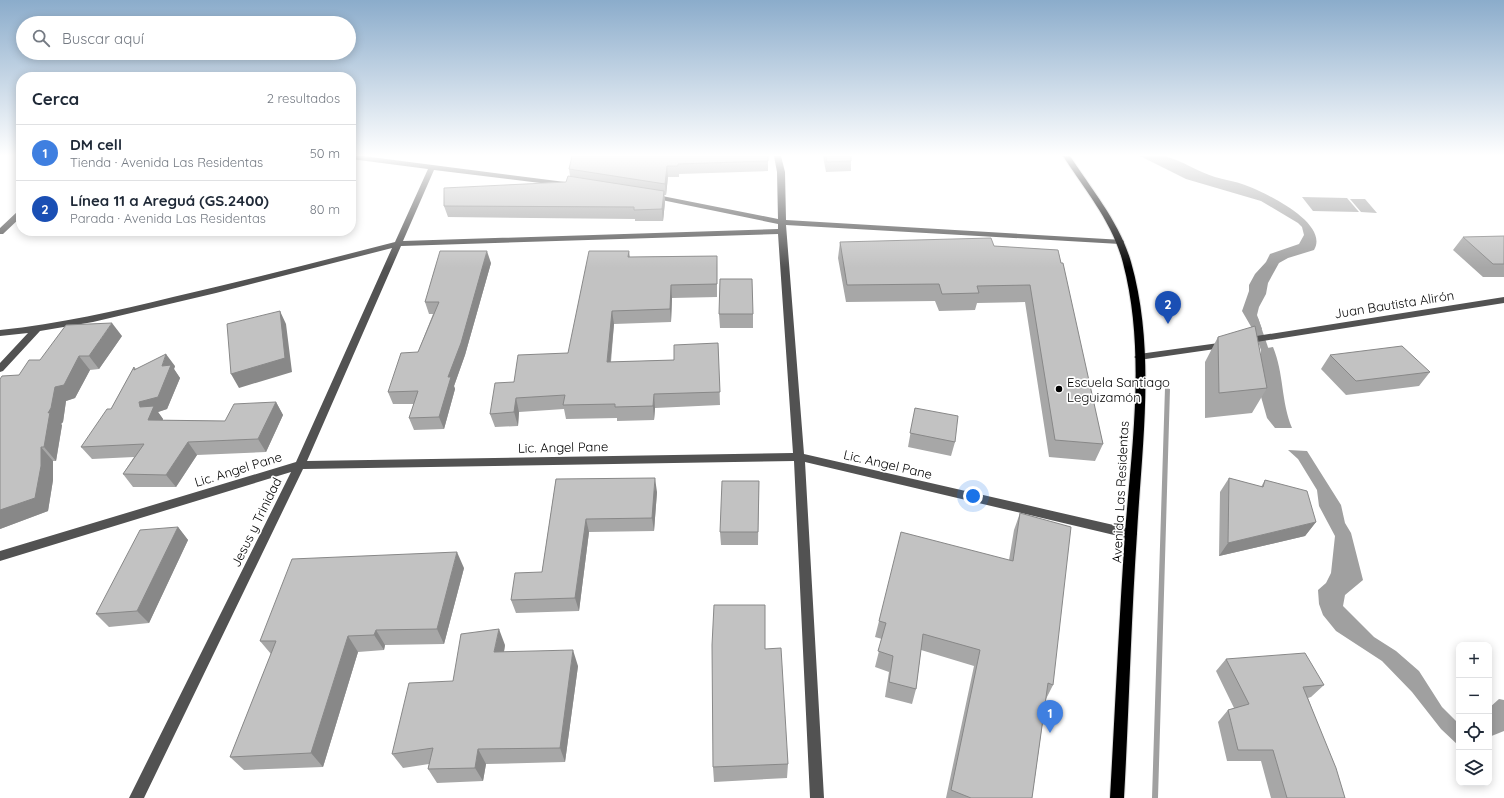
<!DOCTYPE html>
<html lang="es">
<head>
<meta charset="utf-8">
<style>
	body { margin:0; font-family:Quicksand,sans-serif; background:#f6f6f7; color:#1f2937 }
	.controls { position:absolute; right:12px; bottom:12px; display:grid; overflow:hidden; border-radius:8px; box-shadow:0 2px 10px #0003 }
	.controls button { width:36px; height:36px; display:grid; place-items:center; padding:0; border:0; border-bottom:1px solid #e0e1e3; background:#fff; color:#1f2937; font:20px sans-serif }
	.you { position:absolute; left:973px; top:496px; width:14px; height:14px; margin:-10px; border:3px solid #fff; border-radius:50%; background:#1a73e8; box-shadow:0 0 0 6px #1a73e833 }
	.badge { display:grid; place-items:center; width:26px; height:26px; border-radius:50%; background:#000; color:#fff; font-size:13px; font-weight:700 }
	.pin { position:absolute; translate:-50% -33px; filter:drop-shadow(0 1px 2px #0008) }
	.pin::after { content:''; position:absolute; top:21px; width:14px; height:12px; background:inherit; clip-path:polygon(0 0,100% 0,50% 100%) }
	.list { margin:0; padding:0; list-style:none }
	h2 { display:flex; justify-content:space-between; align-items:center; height:52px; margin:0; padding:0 16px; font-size:17px }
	h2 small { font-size:13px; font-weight:400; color:#747a83 }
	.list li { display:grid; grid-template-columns:26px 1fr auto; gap:12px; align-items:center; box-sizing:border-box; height:56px; padding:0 16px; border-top:1px solid #e0e1e3 }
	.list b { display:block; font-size:15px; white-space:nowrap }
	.list p { margin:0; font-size:13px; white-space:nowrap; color:#747a83 }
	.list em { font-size:13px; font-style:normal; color:#747a83 }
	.icon { flex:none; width:22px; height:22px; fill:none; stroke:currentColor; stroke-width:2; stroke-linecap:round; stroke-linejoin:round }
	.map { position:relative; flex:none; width:1504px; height:798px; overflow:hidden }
	.search { position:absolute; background:#fff; box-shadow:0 2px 10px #0003; left:16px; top:16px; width:340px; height:44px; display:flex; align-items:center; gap:10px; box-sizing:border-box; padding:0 14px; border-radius:22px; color:#747a83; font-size:15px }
	.panel { position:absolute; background:#fff; box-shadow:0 2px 10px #0003; left:16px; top:72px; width:340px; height:164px; border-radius:16px }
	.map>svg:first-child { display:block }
	.water { fill:#a0a0a0 }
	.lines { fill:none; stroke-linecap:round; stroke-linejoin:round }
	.stream { fill:#a0a0a0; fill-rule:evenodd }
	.major-casing { stroke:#dbdbdb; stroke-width:2 }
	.minor { fill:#525252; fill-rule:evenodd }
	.major { fill:#000; fill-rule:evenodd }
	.wall { fill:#a7a7a7 }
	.shaded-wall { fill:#888 }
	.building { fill:#c2c2c2; stroke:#888 }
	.poi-dot { fill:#000; stroke:#fff; stroke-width:1.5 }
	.labels { text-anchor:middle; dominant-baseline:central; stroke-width:3.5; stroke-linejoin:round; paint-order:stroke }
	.street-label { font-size:13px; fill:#000; stroke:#fff }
	.poi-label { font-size:13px; fill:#000; stroke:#fff; text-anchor:start }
</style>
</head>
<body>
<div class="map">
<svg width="1504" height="798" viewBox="0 0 1504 798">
	<rect width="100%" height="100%" fill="#fff"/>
	<path class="water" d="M1140 156C1148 156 1157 155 1165 156 1183 161 1198 172 1215 177 1225 180 1235 181 1245 185 1264 192 1330 223 1314 250L1288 258 1279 263 1268 283 1266 294 1259 307 1257 315 1262 329 1253 330 1242 311 1249 291V285L1255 274 1266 262 1270 254 1299 244 1304 235 1302 227 1298 223 1261 201 1186 179Z
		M1302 197 1347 198 1359 212 1313 211Z
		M1350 199H1365L1377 213 1361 212Z
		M1273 347C1284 373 1281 402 1292 428H1275L1267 418 1256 379 1261 358V349Z
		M1165 388 1170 389 1158 798H1152Z
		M1288 450 1307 451 1341 505 1345 523 1351 533 1363 580 1345 595 1343 606 1374 637 1396 651 1419 671 1442 707 1459 724V746L1441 729 1412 692 1382 661 1336 631 1323 615 1319 604 1318 590 1326 583 1331 573 1335 536 1319 506 1317 490 1298 459Z
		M1499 699 1504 700V731L1489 737V708Z"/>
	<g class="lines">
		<path class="stream" d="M1254 315 1258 318 1272 359 1271 361H1265L1264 359 1250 318Z"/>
		<defs>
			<path id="major" d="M1063 156H1070C1092 190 1120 223 1131 262 1156 350 1142 444 1137 533 1131 621 1129 710 1124 798H1110C1115 710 1119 621 1125 533 1132 444 1146 351 1123 263 1113 223 1085 190 1063 156Z"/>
		</defs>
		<use href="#major" class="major-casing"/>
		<path class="minor" d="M351 156H363L565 182 569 184 565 186 434 170 403 241 778 229V224L652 198 648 196 652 194 778 219 777 172 774 156H781L785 172 786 220 1123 240 1124 242 1120 244 786 225 804 454 1131 529 1135 531 1137 534 1135 537 1131 539 805 462 824 798H810L794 461 303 469 144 798H129L291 472 0 561V551L296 462 392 248 216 293 93 322 40 331 3 371 0 372V363L28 333 0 336V330C59 324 116 311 173 297 247 280 321 261 395 242L428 169 351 159ZM778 234 793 453 307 461 401 246Z
			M18 211H21V217L3 234H0V228Z
			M1504 297V303L1244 344 1239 341 1244 338Z
			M1226 342 1229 343 1231 345 1229 347 1139 360 1134 357 1139 354Z"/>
		<use href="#major" class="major"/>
	</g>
	<path class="wall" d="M768 156V171L679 174V177H668L666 195H664L665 202 663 221H635V219L448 217 444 206 566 182 570 176 569 169Z
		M823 156H851V171L826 172Z
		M1504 236V277H1483L1453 250 1463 237Z
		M840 242 994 246 1058 250 1103 444 1095 461 1049 457 1025 302 977 303 975 310 939 311 935 301 846 302 838 258Z
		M629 251 630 257 717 256V297L672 298 671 322 614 324 611 362 674 360 718 343 720 405 655 408 654 420 617 421V418L566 419 564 409 519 412 518 426 495 427 490 414 514 382 568 353Z
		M491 263 465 355 454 386 455 389 444 429 414 430 409 418 414 404H393L388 392 418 352 433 314H429L425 302Z
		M719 314H753V328H720Z
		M122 336 99 369 90 370 75 398 66 401 63 422 61 424 62 425 56 461H53V480L48 511 0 529V379L19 375 40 360Z
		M1218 337 1267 388 1252 413 1205 418V362Z
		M1330 355 1430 372 1419 386 1346 395 1321 369Z
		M175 366 174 369 180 378 167 409 158 412 163 419V420L225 421 276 402 283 415 266 452 197 455 176 487H133L123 474 134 457 92 459 81 447 111 409 134 367 136 369Z
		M915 408 955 442 951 456 908 447Z
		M1229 478 1261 487 1265 480 1316 522 1305 536 1219 556 1220 492Z
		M556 479 657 492 654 531 589 532 579 611 516 613 511 600 542 572Z
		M759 481 758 545H721L720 532Z
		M1020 513 1053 685 1046 699 1032 798H946L974 666 921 650 916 689 912 704 885 697 889 672 875 667 882 639 875 637 879 621 1009 560 1014 530Z
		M178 527 188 540 149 623 109 627 96 614Z
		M464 568 444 644 385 645 384 650 358 652 323 767 244 770 230 757 271 654 260 641Z
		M505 645 504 652 578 666 565 762 486 764 483 781 437 783 428 769 429 764 403 768 392 754 453 681Z
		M765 649 788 764 787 778 714 782 713 767Z
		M1226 659 1324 685 1311 697 1308 698 1345 798H1271L1261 761H1227L1218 722 1228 710 1234 708 1216 671Z"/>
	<path class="shaded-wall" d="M667 166 668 177 666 195 665 184Z
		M664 191 665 202 663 221 662 209Z
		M487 251 491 263 465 355 454 386 455 389 444 429 439 417 448 377Z
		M671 285 672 298 671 322 670 309Z
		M280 311 286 324 292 372 239 388 231 374Z
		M612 311 614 324 609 375 607 362Z
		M112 323 122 336 99 369 89 356Z
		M166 354 175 366 174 369 180 378 167 409 158 412 163 419 158 433 140 407 139 402 162 366Z
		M79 356 90 370 75 398 66 401 63 422 61 424 62 425 56 461 44 447 48 413 55 387Z
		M654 394 655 408 654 420 653 406Z
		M516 398 519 412 518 426 514 412Z
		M276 402 283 415 266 452 258 439Z
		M188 442 197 455 176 487 166 475Z
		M41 447 53 461V480L48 511 0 529V510Z
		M655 478 657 492 654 531 652 518Z
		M586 519 589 532 579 611 575 598Z
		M1316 522 1305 536 1219 556 1228 543Z
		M178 527 188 540 149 623 137 611Z
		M457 552 464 568 444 644 437 629Z
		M499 629 505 645 501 668 494 652Z
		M376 630 385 645 384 650 374 635Z
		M348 636 358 652 323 767 311 753Z
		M573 650 578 666 565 762 560 748Z
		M478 749 486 764 483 781 475 768Z"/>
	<path class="building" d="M572 156H768V161L678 164V166H667L665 184 569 169Z
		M826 156H851V161L827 162Z
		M568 176 664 191 662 209 634 210V207L444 206V188L566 182Z
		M1504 236V264H1493L1463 237Z
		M991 238 994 246 1058 250 1061 263H1063L1103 444 1055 440 1030 285 977 286 979 293 942 294 939 284 847 285 840 242Z
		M440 251H487L461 343 448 377H451L439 417 409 418 418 391 388 392 401 353 418 352 439 302H425Z
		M589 251H629L628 257 717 256V284L671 285 670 309 612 311 607 362 674 360V345L718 343 720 392 654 394 653 406 615 407V404L563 405 565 395 516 398 514 412 490 414 495 383 514 382 518 355 568 353Z
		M720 279H752L753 314H719Z
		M280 311 285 358 231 374 227 324Z
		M112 323 89 356H79L64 385 55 387 51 408 48 413 50 412 44 447H41V466L35 498 0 510V379L2 376 19 375 29 360H40L66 325Z
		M1255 326 1267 388 1219 393 1218 337Z
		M1402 346 1430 372 1356 381 1330 355Z
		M166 354 162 366 171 365 158 397 139 402 140 407 154 406 148 420 225 421 234 404 276 402 258 439 188 442 166 475 123 474 144 444 81 447 107 409H111L134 367V370Z
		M915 408 958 416 955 442 910 433Z
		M655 478 652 518 586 519 575 598 511 600 515 573 542 572 556 479Z
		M1229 478 1263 487 1265 480 1307 491 1316 522 1228 543Z
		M722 481H759L758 532H720Z
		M1020 513 1071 527 1053 685 1048 683 1032 798H971L951 790 980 650 923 634 916 689 889 682 893 656 878 651 886 623 879 621 901 532 1013 561Z
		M178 527 137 611 96 614 140 530Z
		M457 552 437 629 376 630 374 635 348 636 311 753 230 757 276 641H260L292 559Z
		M714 605H765V649L781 648 788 764 713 767 712 645Z
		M499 629 494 652 573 650 560 748 478 749 475 768 428 769 433 748 392 754 409 683 453 681 461 634Z
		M1305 653 1324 685 1303 687 1336 768 1345 798H1287L1273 750H1238L1228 710 1249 704 1226 659Z"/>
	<linearGradient id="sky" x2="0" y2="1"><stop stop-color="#8baccb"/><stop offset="0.58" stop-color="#fff"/><stop offset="1" stop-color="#fff" stop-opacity="0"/></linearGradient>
	<rect width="1504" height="268" fill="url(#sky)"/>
	<circle class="poi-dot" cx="1059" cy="389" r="4"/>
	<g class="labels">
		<g class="street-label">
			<text transform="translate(1394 304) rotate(-9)">Juan Bautista Alirón</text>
			<text transform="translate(563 447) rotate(-1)">Lic. Angel Pane</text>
			<text transform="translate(888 464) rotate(13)">Lic. Angel Pane</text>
			<text transform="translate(238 469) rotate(-17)">Lic. Angel Pane</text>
			<text transform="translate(1120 492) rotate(-87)">Avenida Las Residentas</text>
			<text transform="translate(256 522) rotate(-64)">Jesus y Trinidad</text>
		</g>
		<g class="poi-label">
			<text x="1067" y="382">Escuela Santiago<tspan x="1067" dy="15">Leguizamón</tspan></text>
		</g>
	</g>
</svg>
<div class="controls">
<button>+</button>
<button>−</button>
<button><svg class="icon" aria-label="locate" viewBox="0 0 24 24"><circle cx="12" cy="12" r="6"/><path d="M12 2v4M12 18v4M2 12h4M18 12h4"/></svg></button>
<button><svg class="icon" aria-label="layers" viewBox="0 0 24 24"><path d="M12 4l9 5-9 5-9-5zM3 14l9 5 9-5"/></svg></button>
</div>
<div class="you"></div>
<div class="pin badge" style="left:1050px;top:733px;background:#3f7fe0">1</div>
<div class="pin badge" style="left:1168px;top:324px;background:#1a4fb4">2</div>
<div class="search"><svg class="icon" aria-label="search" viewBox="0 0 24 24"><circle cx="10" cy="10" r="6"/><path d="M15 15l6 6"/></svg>Buscar aquí</div>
<section class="panel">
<h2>Cerca<small>2 resultados</small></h2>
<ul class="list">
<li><span class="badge" style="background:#3f7fe0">1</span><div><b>DM cell</b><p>Tienda · Avenida Las Residentas</p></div><em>50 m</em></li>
<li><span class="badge" style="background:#1a4fb4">2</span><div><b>Línea 11 a Areguá (GS.2400)</b><p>Parada · Avenida Las Residentas</p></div><em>80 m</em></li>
</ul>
</section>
</div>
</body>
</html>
